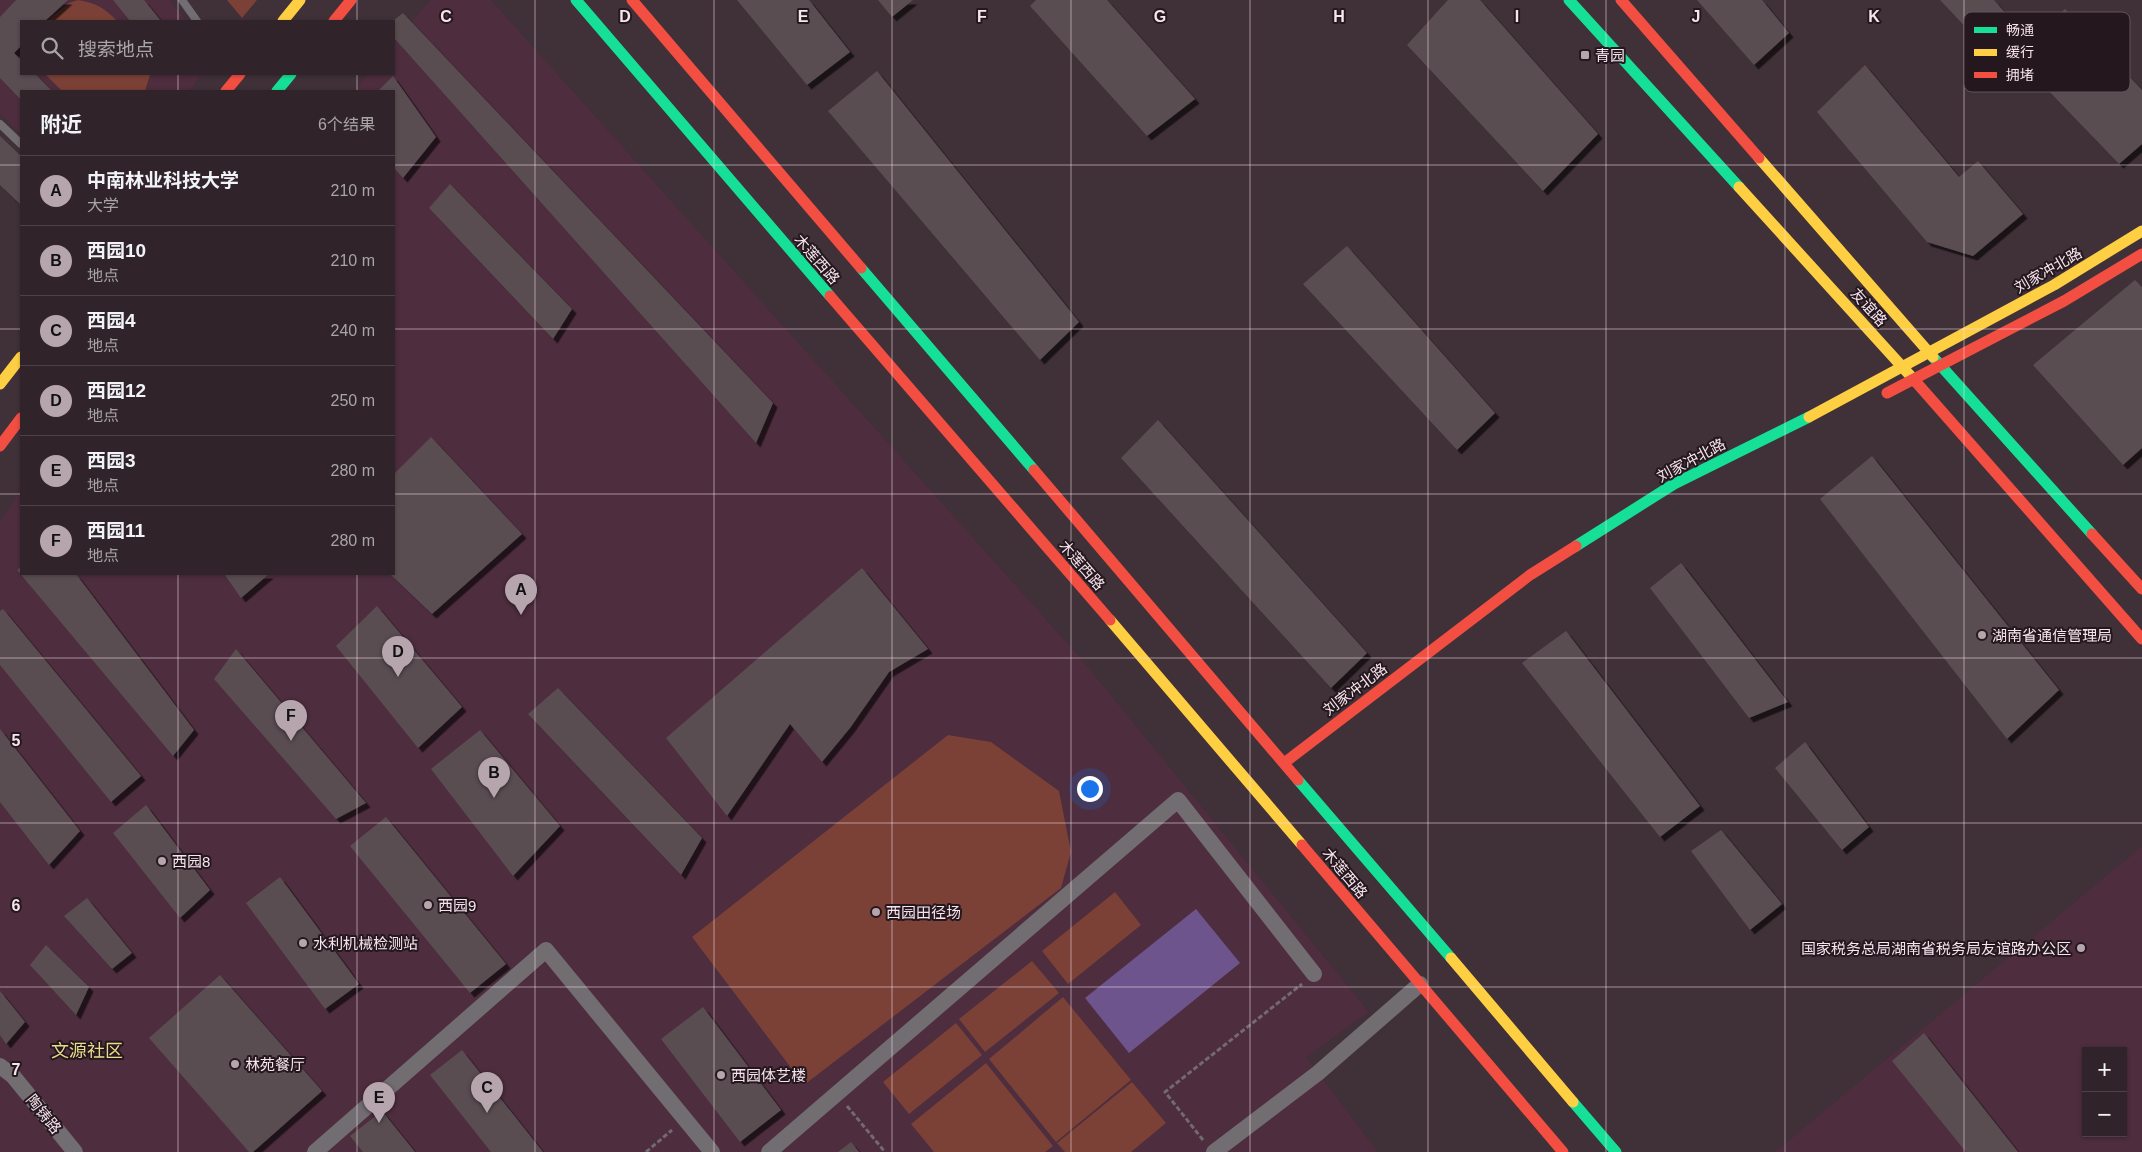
<!DOCTYPE html>
<html lang="zh">
<head>
<meta charset="utf-8">
<style>
	body { margin:0; font-family:Helvetica,"Noto Sans SC",sans-serif; background:#382c32; color:#f1f3f6 }
	.controls { position:absolute; right:15px; bottom:15px; display:grid; overflow:hidden; border-radius:0px; box-shadow:0 1px 4px #0004 }
	.controls button { width:45px; height:45px; display:grid; place-items:center; padding:0; border:0; border-bottom:1px solid #4b4147; background:#30242a; color:#f1f3f6; font:25px sans-serif }
	.you { position:absolute; left:1089px; top:788px; width:18px; height:18px; margin:-12px; border:4px solid #fff; border-radius:50%; background:#1a73e8; box-shadow:0 0 0 8px #1a73e833 }
	.badge { display:grid; place-items:center; width:32px; height:32px; border-radius:50%; background:#b7a5ae; color:#111; font-size:16px; font-weight:700 }
	.pin { position:absolute; translate:-50% -41px; filter:drop-shadow(0 1px 2px #0008) }
	.pin::after { content:''; position:absolute; top:26px; width:18px; height:15px; background:inherit; clip-path:polygon(0 0,100% 0,50% 100%) }
	.list { margin:0; padding:0; list-style:none }
	h2 { display:flex; justify-content:space-between; align-items:center; height:65px; margin:0; padding:0 20px; font-size:21px }
	h2 small { font-size:16px; font-weight:400; color:#a8a4a8 }
	.list li { display:grid; grid-template-columns:32px 1fr auto; gap:15px; align-items:center; box-sizing:border-box; height:70px; padding:0 20px; border-top:1px solid #4b4147 }
	.list b { display:block; font-size:19px; white-space:nowrap }
	.list p { margin:0; font-size:16px; white-space:nowrap; color:#a8a4a8 }
	.list em { font-size:16px; font-style:normal; color:#a8a4a8 }
	.icon { flex:none; width:28px; height:28px; fill:none; stroke:currentColor; stroke-width:2; stroke-linecap:round; stroke-linejoin:round }
	.map { position:relative; flex:none; width:2142px; height:1152px; overflow:hidden }
	.search { position:absolute; background:#30242a; box-shadow:0 1px 4px #0004; left:20px; top:20px; width:375px; height:55px; display:flex; align-items:center; gap:12px; box-sizing:border-box; padding:0 18px; border-radius:0px; color:#a8a4a8; font-size:19px }
	.panel { position:absolute; background:#30242a; box-shadow:0 1px 4px #0004; left:20px; top:90px; width:375px; height:485px; border-radius:0px }
	.map>svg:first-child { display:block }
	.built { fill:#4d2d3e; fill-rule:evenodd }
	.green { fill:#7b4036 }
	.water { fill:#6d548c }
	.building { fill:#5a4d51; filter:url(#shadow) }
	.lines { fill:none; stroke-linecap:round; stroke-linejoin:round }
	.path { stroke:#736a6f; stroke-width:3; stroke-dasharray:5 2.5; stroke-linecap:butt }
	.lane { stroke:#726d71; stroke-width:8 }
	.street { stroke:#726d71; stroke-width:16 }
	.fast { stroke:#16e098; stroke-width:11 }
	.slow { stroke:#ffcf43; stroke-width:11 }
	.jam { stroke:#f24e42; stroke-width:11 }
	.grid { fill:none; stroke:#f7e4ed; stroke-width:1; stroke-opacity:0.55 }
	.poi-dot { fill:#b7a5ae; stroke:#24171e; stroke-width:2 }
	.labels { text-anchor:middle; dominant-baseline:central; stroke-width:4; stroke-linejoin:round; paint-order:stroke }
	.poi-label { font-size:15px; fill:#f7e4ed; stroke:#24171e; text-anchor:start }
	.street-label { font-size:15px; fill:#f7e4ed; stroke:#24171e }
	.quarter-label { font-size:18px; fill:#e8da8b; stroke:#24171e }
	.key { fill:#24171e; stroke:#63545c; stroke-width:1 }
	.key-label { font-size:14px; fill:#f7e4ed }
	.grid-label { font-size:16px; text-anchor:middle; font-weight:bold; fill:#f7e4ed; stroke:#24171e; stroke-width:4; stroke-linejoin:round; paint-order:stroke }
</style>
</head>
<body>
<div class="map">
<svg width="2142" height="1152" viewBox="0 0 2142 1152">
	<defs>
		<filter id="shadow"><feDropShadow dx="4.5" dy="4.5" stdDeviation="0" flood-color="#0009"/></filter>
	</defs>
	<rect width="100%" height="100%" fill="#403038"/>
	<path class="built" d="M0 0H170L186 21H21V74H202L189 91H21V134L0 114Z
		M430 0H491L1079 656 1369 1012 1306 1057 1378 1152H0V522L21 490V574H394V91H354L368 74H394V43Z
		M2142 846V1152H1775ZM2086 1051H2123V1133H2086Z"/>
	<path class="green" d="M78 0C96 3 105 8 117 21H47L69 3Z
		M227 0H257L242 18Z
		M45 74H150V75L145 91H62Z
		M948 735 991 742 1059 791 1071 852 1061 888 804 1085 692 937Z
		M1115 892 1141 925 1068 984 1042 951Z
		M1032 961 1059 993 985 1052 959 1019Z
		M1063 997 1131 1080 1056 1142 989 1059Z
		M956 1023 982 1055 909 1114 883 1082Z
		M986 1063 1053 1146 1045 1152H934L911 1124Z
		M1132 1082 1166 1123 1131 1152H1065L1057 1143Z"/>
	<path class="water" d="M1196 909 1240 963 1129 1053 1085 998Z"/>
	<path class="building" d="M16 0H68L45 21H21V46L14 53 21 60V74H35L52 91H21V100L0 78V17Z
		M113 0H144L161 21H130Z
		M737 0H809L850 52 807 85Z
		M878 0H913L892 17Z
		M1036 0H1107L1195 99 1147 136 1030 6Z
		M1448 0H1480L1598 134 1543 191 1407 45Z
		M1697 0H1762L1789 33 1754 65Z
		M1940 0H1994L2008 16 1989 52Z
		M2065 9 2142 90V144L2119 164 2013 54Z
		M403 13 773 403 756 443 394 38V20Z
		M1865 65 1959 177 1978 161 2023 214 1973 256 1927 242 1817 112Z
		M877 71 1079 322 1040 360 828 111Z
		M393 76 436 137 403 178 394 168V91H378Z
		M0 136 21 156V205L0 185Z
		M450 184 572 309 553 339 429 208Z
		M1347 246 1495 413 1457 450 1303 284Z
		M2135 280 2142 287V448L2123 465 2033 365Z
		M1158 420 1367 653 1331 688 1121 458Z
		M431 437 522 534 432 614 390 574H394V474Z
		M1872 456 2059 690 2007 739 1820 499Z
		M1681 563 1788 702 1749 718 1650 588Z
		M21 567V574H76L194 730 173 756 17 570Z
		M862 568 928 649 889 672 850 728 822 762 790 724 727 816 666 738Z
		M227 574H269L241 598 225 575Z
		M377 606 462 707 418 748 336 646Z
		M3 609 141 776 111 802 0 665V611Z
		M1566 631 1700 806 1660 837 1522 663Z
		M236 649 366 803 336 819 214 679Z
		M558 688 702 838 681 875 528 714Z
		M0 729 80 831 49 865 0 802Z
		M480 730 560 826 513 876 431 769Z
		M1805 742 1869 827 1842 850 1775 768Z
		M146 805 210 890 180 918 113 833Z
		M386 817 506 964 470 993 350 846Z
		M1721 830 1782 904 1750 930 1691 851Z
		M280 877 359 984 325 1009 246 903Z
		M87 898 132 953 112 969 64 916Z
		M46 945 89 987 76 1015 30 965Z
		M220 975 322 1091 253 1152H249L149 1038Z
		M0 991 25 1022 6 1044 0 1035Z
		M703 1007 781 1110 740 1142 661 1039Z
		M1924 1033 2018 1152H1966L1892 1061Z
		M462 1050 543 1152H491L430 1075Z
		M382 1111 415 1152H363L350 1136Z
		M851 1142 859 1152H838Z"/>
	<g class="lines">
		<path class="path" d="M847 1106 885 1152
			M1203 1140 1165 1092 1302 984
			M646 1152 672 1130"/>
		<path class="lane" d="M182 0 197 21
			M0 124 21 144"/>
		<path class="street" d="M0 1066 13 1076 75 1152
			M315 1152 546 950 712 1152
			M769 1152 1178 800 1314 974
			M1214 1152 1318 1073 1420 984"/>
		<path class="fast" d="M576 0 830 296
			M1569 0 1739 187
			M277 91 291 74
			M861 268 1034 470
			M1933 357 2092 534
			M1576 546 1674 484 1809 417
			M1298 780 1451 958
			M1573 1102 1616 1152"/>
		<path class="slow" d="M283 21 300 0
			M1759 158 1933 357
			M1739 187 1916 382
			M0 384 21 357
			M1809 417 2054 285 2142 231
			M1110 620 1302 845
			M1451 958 1573 1102"/>
		<path class="jam" d="M632 0 861 268
			M1621 0 1759 158
			M334 21 351 0
			M226 91 240 74
			M830 296 1110 620
			M1916 382 2142 639
			M1887 393 2064 301 2142 254
			M0 446 21 418
			M1034 470 1298 780
			M2092 534 2142 589
			M1284 763 1530 575 1576 546
			M1302 845 1563 1152"/>
	</g>
	<path class="grid" d="M178 0V21M357 0V21M535 0V1152M714 0V1152M892 0V1152M1071 0V1152M1250 0V1152M1428 0V1152M1606 0V1152M1785 0V1152M1964 0V1152M178 74V91M357 74V91M0 165H21M394 165H2142M0 329H21M394 329H2142M0 494H21M394 494H2142M178 574V1152M357 574V1152M0 658H2142M0 823H2142M0 987H2142"/>
	<g class="poi-dot">
		<rect x="1580" y="50" width="10" height="10" rx="2.5"/>
		<circle cx="1982" cy="635" r="5"/>
		<circle cx="162" cy="861" r="5"/>
		<circle cx="428" cy="905" r="5"/>
		<circle cx="876" cy="912" r="5"/>
		<circle cx="303" cy="943" r="5"/>
		<circle cx="2081" cy="948" r="5"/>
		<circle cx="235" cy="1064" r="5"/>
		<circle cx="721" cy="1075" r="5"/>
	</g>
	<g class="labels">
		<g class="poi-label">
			<text x="1595" y="55">青园</text>
			<text x="1992" y="635">湖南省通信管理局</text>
			<text x="172" y="861">西园8</text>
			<text x="438" y="905">西园9</text>
			<text x="886" y="912">西园田径场</text>
			<text x="313" y="943">水利机械检测站</text>
			<text x="2071" y="948" text-anchor="end">国家税务总局湖南省税务局友谊路办公区</text>
			<text x="245" y="1064">林苑餐厅</text>
			<text x="731" y="1075">西园体艺楼</text>
		</g>
		<g class="street-label">
			<text transform="translate(817 259) rotate(49)">木莲西路</text>
			<text transform="translate(2048 270) rotate(-30)">刘家冲北路</text>
			<text transform="translate(1869 307) rotate(48)">友谊路</text>
			<text transform="translate(1691 460) rotate(-28)">刘家冲北路</text>
			<text transform="translate(1082 565) rotate(49)">木莲西路</text>
			<text transform="translate(1355 689) rotate(-37)">刘家冲北路</text>
			<text transform="translate(1345 873) rotate(50)">木莲西路</text>
			<text transform="translate(44 1114) rotate(51)">陶铸路</text>
		</g>
		<g class="quarter-label">
			<text x="87" y="1051">文源社区</text>
		</g>
	</g>
	<rect x="1964" y="12" width="166" height="80" rx="8" class="key"/>
	<rect x="1974" y="27" width="23" height="6" fill="#16e098"/>
	<rect x="1974" y="49" width="23" height="7" fill="#ffcf43"/>
	<rect x="1974" y="72" width="23" height="6" fill="#f24e42"/>
	<g class="key-label">
		<text x="2006" y="35">畅通</text>
		<text x="2006" y="57">缓行</text>
		<text x="2006" y="80">拥堵</text>
	</g>
	<g class="grid-label">
		<text x="446" y="22">C</text>
		<text x="625" y="22">D</text>
		<text x="803" y="22">E</text>
		<text x="982" y="22">F</text>
		<text x="1160" y="22">G</text>
		<text x="1339" y="22">H</text>
		<text x="1517" y="22">I</text>
		<text x="1696" y="22">J</text>
		<text x="1874" y="22">K</text>
		<text x="16" y="746">5</text>
		<text x="16" y="911">6</text>
		<text x="16" y="1075">7</text>
	</g>
</svg>
<div class="controls">
<button>+</button>
<button>−</button>
</div>
<div class="you"></div>
<div class="pin badge" style="left:521px;top:615px">A</div>
<div class="pin badge" style="left:494px;top:798px">B</div>
<div class="pin badge" style="left:487px;top:1113px">C</div>
<div class="pin badge" style="left:398px;top:677px">D</div>
<div class="pin badge" style="left:379px;top:1123px">E</div>
<div class="pin badge" style="left:291px;top:741px">F</div>
<div class="search"><svg class="icon" aria-label="search" viewBox="0 0 24 24"><circle cx="10" cy="10" r="6"/><path d="M15 15l6 6"/></svg>搜索地点</div>
<section class="panel">
<h2>附近<small>6个结果</small></h2>
<ul class="list">
<li><span class="badge">A</span><div><b>中南林业科技大学</b><p>大学</p></div><em>210 m</em></li>
<li><span class="badge">B</span><div><b>西园10</b><p>地点</p></div><em>210 m</em></li>
<li><span class="badge">C</span><div><b>西园4</b><p>地点</p></div><em>240 m</em></li>
<li><span class="badge">D</span><div><b>西园12</b><p>地点</p></div><em>250 m</em></li>
<li><span class="badge">E</span><div><b>西园3</b><p>地点</p></div><em>280 m</em></li>
<li><span class="badge">F</span><div><b>西园11</b><p>地点</p></div><em>280 m</em></li>
</ul>
</section>
</div>
</body>
</html>
